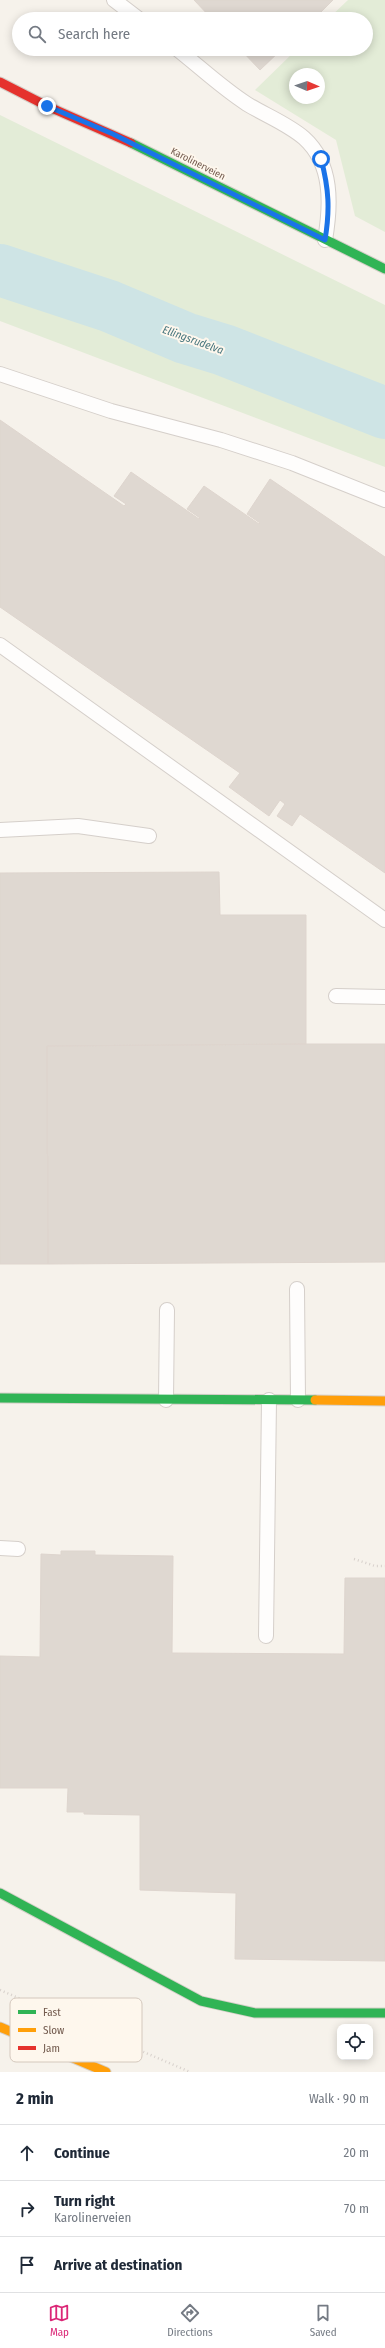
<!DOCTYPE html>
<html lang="en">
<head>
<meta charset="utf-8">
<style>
	body { margin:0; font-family:"Fira Sans Condensed",sans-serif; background:#f2f2f3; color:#1f2937 }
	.controls { position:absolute; right:12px; bottom:12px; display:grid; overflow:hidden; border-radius:8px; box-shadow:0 2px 10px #0003 }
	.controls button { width:36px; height:36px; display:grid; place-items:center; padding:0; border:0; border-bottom:1px solid #e0e1e3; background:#fff; color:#1f2937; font:20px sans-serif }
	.compass { position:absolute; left:289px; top:68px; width:36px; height:36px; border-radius:50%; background:#fff; box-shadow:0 2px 10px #0003; rotate:92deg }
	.stop { position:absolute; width:12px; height:12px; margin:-9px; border:3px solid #1a73e8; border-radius:50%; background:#fff }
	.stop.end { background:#1a73e8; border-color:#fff; box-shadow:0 1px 4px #0008 }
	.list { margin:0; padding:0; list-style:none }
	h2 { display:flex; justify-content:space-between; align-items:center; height:52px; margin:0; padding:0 16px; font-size:17px }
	h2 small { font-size:13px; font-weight:400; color:#747a83 }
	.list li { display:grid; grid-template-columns:26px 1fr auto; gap:12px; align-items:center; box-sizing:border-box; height:56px; padding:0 16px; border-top:1px solid #e0e1e3 }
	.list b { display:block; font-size:15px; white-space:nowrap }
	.list p { margin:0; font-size:13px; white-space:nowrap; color:#747a83 }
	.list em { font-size:13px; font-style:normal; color:#747a83 }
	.icon { flex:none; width:22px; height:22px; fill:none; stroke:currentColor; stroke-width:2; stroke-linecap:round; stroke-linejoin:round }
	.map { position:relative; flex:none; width:385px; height:2072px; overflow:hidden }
	.search { position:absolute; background:#fff; box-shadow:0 2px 10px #0003; left:12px; right:12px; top:12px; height:44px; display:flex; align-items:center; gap:10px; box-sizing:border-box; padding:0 14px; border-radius:22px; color:#747a83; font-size:15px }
	.sheet { height:220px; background:#fff }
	nav { display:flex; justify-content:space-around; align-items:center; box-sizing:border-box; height:56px; border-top:1px solid #e0e1e3; background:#fff; font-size:11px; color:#747a83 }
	nav a { display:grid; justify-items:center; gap:2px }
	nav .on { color:#db2777 }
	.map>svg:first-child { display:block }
	.green { fill:#e3ecd7; fill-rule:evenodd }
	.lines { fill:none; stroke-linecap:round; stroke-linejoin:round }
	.river { stroke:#cee4e5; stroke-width:52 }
	.building { fill:#dfd8d1; stroke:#ded5ce }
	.lane-casing { stroke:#d5cfca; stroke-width:16 }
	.fast-casing { stroke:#d5cfc8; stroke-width:11 }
	.slow-casing { stroke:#d5cfc8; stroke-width:11 }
	.jam-casing { stroke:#d5cfc8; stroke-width:11 }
	.path { stroke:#d7d0cb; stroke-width:2.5; stroke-dasharray:1 3; stroke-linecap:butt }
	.lane { stroke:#fefdfc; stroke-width:14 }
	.fast { stroke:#30b455; stroke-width:9 }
	.slow { stroke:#ff9f0a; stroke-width:9 }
	.jam { stroke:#e5322d; stroke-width:9 }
	.route { stroke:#1a73e8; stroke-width:5 }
	.labels { text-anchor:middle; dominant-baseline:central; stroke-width:4; stroke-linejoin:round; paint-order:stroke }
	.street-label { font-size:10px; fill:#725a4d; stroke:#fef7ed }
	.water-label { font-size:11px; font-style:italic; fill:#46757d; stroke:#fef7ed }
	.key { fill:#fef7ed; stroke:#d4c8bd; stroke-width:1 }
	.key-label { font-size:11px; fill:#725a4d }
</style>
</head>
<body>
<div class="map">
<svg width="385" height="2072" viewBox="0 0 385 2072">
	<rect width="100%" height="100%" fill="#f6f2eb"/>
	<path class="green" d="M348 0H385V232L355 216 336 140 255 90 297 49H366V19H328ZM295 74H319V98H295Z
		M0 115 385 305V467L0 321Z"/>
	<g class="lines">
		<path class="river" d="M0 270 109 306 185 338 224 350 385 413"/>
	</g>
	<path class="building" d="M194 0H333L314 19H212Z
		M240 49H282L260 70Z
		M0 420 124 506 126 504 114 496 131 472 199 519 200 518 187 509 204 486 259 524 260 523 247 514 270 479 385 557V873L300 814 292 826 277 816 285 804 280 800 269 816 229 787 240 773 0 607Z
		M219 872 220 915H306V1044L47 1046 48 1264H0V873Z
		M306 1044H385V1262L48 1264 47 1046Z
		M61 1551H95V1555L173 1556 172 1653 344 1654 345 1578H385V1961L235 1959 236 1893 140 1890V1815L84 1814V1812H67L68 1788H0V1656L40 1657 41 1554 61 1555Z"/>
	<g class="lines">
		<defs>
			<path id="lane" d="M114 0 139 19
				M177 49C200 67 222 88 247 104 265 115 288 124 304 138 333 164 331 205 325 240
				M0 374 111 411 221 440 292 463 385 500
				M0 645 385 920
				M0 830 78 826 149 836
				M336 996 385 997
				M297 1289 298 1400
				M166 1400 167 1310
				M0 1548 18 1549
				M266 1636 269 1400"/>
			<path id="fast" d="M131 143 385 269
				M0 1398 315 1400
				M0 1893 201 2001 255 2013H385"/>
			<path id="slow" d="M315 1400 385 1401
				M0 2027 106 2072"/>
			<path id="jam" d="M0 82 47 106 131 143"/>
		</defs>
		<use href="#lane" class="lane-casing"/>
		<use href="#fast" class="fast-casing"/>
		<use href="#slow" class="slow-casing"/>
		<use href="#jam" class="jam-casing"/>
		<path class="path" d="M354 1559 375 1566H385
			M0 1990 190 2072"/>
		<use href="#lane" class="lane"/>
		<use href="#fast" class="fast"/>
		<use href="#slow" class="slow"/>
		<use href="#jam" class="jam"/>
	</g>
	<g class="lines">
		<path class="route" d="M47 106 113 134 325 240C330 210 329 189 321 159"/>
	</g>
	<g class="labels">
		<g class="street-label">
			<text transform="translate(198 164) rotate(27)">Karolinerveien</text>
		</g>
		<g class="water-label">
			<text transform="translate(193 340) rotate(20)">Ellingsrudelva</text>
		</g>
	</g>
	<rect x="10" y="1998" width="132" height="64" rx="6" class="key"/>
	<rect x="18" y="2010" width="18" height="4" fill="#30b455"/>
	<rect x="18" y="2028" width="18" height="4" fill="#ff9f0a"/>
	<rect x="18" y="2046" width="18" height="4" fill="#e5322d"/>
	<g class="key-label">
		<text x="43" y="2016">Fast</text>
		<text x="43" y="2034">Slow</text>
		<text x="43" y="2052">Jam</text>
	</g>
</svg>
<div class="controls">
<button><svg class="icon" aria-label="locate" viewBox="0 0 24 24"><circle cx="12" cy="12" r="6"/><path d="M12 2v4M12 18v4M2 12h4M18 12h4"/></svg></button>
</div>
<svg class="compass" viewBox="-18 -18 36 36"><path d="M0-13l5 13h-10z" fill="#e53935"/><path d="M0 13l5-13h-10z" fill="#747a83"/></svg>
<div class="stop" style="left:321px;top:159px"></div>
<div class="stop end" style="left:47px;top:106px"></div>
<div class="search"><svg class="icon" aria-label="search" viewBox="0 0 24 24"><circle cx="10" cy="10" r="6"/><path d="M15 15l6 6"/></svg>Search here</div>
</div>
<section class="sheet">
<h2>2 min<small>Walk · 90 m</small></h2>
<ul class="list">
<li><svg class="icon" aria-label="ahead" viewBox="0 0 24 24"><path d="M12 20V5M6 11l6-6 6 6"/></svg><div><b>Continue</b></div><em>20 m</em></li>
<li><svg class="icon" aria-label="right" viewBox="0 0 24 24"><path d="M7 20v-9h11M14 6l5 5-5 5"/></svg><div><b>Turn right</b><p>Karolinerveien</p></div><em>70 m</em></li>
<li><svg class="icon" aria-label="arrive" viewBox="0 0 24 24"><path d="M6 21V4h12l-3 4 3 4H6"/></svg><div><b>Arrive at destination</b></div></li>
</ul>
</section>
<nav>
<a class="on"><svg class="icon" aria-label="map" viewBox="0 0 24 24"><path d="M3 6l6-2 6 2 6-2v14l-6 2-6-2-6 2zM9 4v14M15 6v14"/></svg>Map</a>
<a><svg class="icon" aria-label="directions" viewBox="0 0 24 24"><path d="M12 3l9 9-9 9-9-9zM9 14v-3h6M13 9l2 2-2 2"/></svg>Directions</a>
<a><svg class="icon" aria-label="saved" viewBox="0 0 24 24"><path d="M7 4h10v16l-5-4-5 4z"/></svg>Saved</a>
</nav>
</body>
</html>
